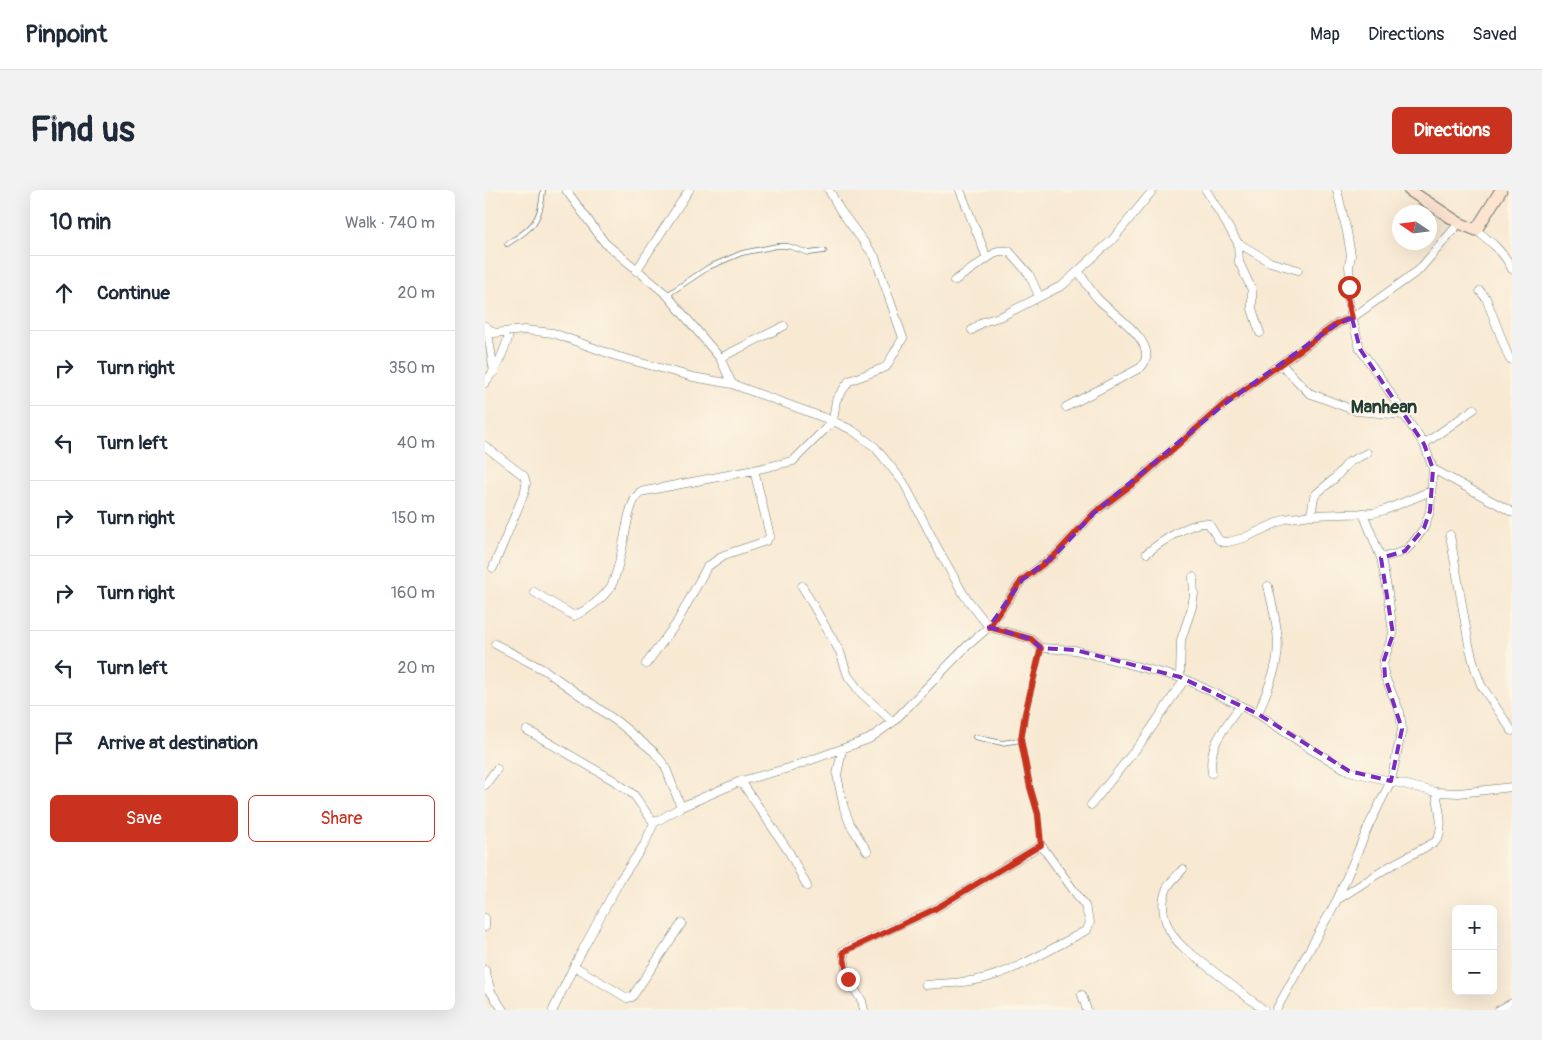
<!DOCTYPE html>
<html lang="en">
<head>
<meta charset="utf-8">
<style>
	body { margin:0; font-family:Pangolin,sans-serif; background:#f2f2f3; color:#1f2937 }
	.controls { position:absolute; right:15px; bottom:15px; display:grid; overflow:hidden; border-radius:8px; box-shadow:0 5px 20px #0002 }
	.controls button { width:45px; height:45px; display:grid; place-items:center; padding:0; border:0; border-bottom:1px solid #e0e1e3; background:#fff; color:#1f2937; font:25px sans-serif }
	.compass { position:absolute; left:907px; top:15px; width:45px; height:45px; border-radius:50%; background:#fff; box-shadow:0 5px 20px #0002; rotate:283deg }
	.stop { position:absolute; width:15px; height:15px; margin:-11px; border:4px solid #c8321e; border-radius:50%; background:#fff }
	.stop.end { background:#c8321e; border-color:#fff; box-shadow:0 1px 5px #0008 }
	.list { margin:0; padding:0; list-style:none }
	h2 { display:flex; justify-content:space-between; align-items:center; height:65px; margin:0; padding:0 20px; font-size:21px }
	h2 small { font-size:16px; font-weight:400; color:#747a83 }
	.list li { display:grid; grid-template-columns:32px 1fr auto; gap:15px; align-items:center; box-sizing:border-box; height:75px; padding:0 20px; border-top:1px solid #e0e1e3 }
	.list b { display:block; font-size:19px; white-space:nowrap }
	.list em { font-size:16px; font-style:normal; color:#747a83 }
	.actions { display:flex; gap:10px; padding:15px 20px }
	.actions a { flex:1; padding:11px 0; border:1px solid #c8321e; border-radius:8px; text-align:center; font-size:18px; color:#c8321e }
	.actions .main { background:#c8321e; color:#fff }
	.icon { flex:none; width:28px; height:28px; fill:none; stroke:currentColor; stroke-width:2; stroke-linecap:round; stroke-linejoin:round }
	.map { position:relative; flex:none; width:1027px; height:820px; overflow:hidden; border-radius:8px }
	header { display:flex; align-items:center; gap:30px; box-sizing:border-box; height:70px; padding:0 25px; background:#fff; border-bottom:1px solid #e0e1e3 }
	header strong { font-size:24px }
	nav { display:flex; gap:28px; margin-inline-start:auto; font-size:18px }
	.intro { display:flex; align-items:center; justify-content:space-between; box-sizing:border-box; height:120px; padding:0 30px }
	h1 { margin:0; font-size:35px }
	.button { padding:12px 22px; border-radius:8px; background:#c8321e; color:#fff; font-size:18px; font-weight:700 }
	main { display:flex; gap:30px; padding:0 30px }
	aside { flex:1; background:#fff; border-radius:8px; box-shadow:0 5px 20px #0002 }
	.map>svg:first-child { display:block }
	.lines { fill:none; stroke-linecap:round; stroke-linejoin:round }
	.lane-casing { stroke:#6b796c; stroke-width:5.5 }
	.street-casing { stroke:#6b796c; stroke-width:9 }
	.secondary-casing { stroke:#6b796c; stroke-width:13 }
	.lane { stroke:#fff; stroke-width:4 }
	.street { stroke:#fff; stroke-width:8 }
	.secondary { stroke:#fde4d1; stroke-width:11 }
	.route { stroke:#c8321e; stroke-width:6 }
	.marked { fill:none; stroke:#7b2cbf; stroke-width:4; stroke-dasharray:10 6; stroke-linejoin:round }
	.labels { text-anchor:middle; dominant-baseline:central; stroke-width:4; stroke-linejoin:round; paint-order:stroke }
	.quarter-label { font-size:18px; font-weight:bold; fill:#1f3d34; stroke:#fcf5e5 }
</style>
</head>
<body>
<header>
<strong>Pinpoint</strong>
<nav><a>Map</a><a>Directions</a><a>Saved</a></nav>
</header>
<div class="intro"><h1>Find us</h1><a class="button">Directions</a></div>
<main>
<aside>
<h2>10 min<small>Walk · 740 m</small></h2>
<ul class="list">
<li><svg class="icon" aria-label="ahead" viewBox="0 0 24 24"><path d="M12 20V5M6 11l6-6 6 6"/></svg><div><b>Continue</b></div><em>20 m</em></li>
<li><svg class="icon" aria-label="right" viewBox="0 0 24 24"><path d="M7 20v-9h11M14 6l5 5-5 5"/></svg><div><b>Turn right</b></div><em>350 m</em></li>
<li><svg class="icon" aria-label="left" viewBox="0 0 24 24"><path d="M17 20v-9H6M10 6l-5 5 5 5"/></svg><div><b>Turn left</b></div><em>40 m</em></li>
<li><svg class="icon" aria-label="right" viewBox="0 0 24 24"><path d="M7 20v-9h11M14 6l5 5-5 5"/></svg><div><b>Turn right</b></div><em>150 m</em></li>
<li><svg class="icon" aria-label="right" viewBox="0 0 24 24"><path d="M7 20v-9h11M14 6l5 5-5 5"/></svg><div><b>Turn right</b></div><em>160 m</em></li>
<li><svg class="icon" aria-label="left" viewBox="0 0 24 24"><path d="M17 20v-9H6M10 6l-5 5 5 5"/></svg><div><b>Turn left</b></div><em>20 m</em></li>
<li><svg class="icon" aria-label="arrive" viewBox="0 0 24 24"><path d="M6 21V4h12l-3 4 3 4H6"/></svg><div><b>Arrive at destination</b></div></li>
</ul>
<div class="actions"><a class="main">Save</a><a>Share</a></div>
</aside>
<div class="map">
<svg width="1027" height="820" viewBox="0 0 1027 820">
	<rect width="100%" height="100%" fill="#fcf5e5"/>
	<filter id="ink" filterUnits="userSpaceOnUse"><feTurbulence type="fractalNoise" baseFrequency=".02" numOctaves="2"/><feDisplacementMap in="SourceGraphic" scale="10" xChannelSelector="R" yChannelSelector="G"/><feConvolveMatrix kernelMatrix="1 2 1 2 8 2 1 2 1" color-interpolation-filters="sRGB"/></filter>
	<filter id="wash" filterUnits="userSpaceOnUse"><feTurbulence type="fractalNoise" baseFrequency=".0096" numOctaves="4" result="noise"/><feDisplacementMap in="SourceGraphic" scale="20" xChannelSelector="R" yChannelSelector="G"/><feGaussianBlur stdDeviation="1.12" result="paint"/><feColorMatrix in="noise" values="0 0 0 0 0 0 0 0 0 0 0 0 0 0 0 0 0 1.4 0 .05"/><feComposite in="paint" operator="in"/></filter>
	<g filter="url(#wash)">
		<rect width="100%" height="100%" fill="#f8e9d3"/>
	</g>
	<g filter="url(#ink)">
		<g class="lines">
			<defs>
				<path id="lane" d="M22 54C47 38 56 32 58 0
					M182 105 224 77 257 63 292 56H303L324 63 339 61
					M490 547 517 553 536 550
					M556 655 553 624 545 597 536 550 540 525 556 458"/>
				<path id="street" d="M81 0 120 53 182 105 235 168 247 194
					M475 0 502 68
					M721 0 753 53 785 72 813 80
					M991 40C1005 51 1019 62 1027 79
					M753 53 754 72 767 100V119L775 143
					M151 81 204 0
					M469 91 513 61H524L544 84 554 106
					M995 101 1001 108 1024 168 1027 170
					M0 136 9 143 40 140 68 143 131 166 208 187 247 194 348 231 367 240 390 257 419 293 453 359 479 405 504 437 546 449 556 458 590 460 700 489 773 524 827 560 864 581 951 602 974 603 1027 597
					M487 140 498 132 517 126 578 95 628 49 668 0
					M3 143 9 182
					M235 168 299 136
					M796 174 824 203 871 221 919 225
					M0 193C13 177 20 161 25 141
					M581 217 655 178C679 156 628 124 614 110 606 102 600 91 594 82
					M939 254 989 219
					M0 256 39 286 41 293 40 301 8 378
					M948 279 1027 322
					M878 323 896 368
					M826 325 829 307 832 303 849 289 864 272 882 263
					M965 345 984 455 990 478 996 495 1027 541
					M662 363C673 354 710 328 724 334L733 349 737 352H743L759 348 800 329 826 325 888 323 900 320 946 301
					M317 396 355 462 363 486 376 503 408 532
					M49 402 89 426C102 420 116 410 125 398 133 387 139 348 142 334 144 323 147 310 155 302L269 280 308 271 348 231 351 210 364 191 401 177 418 148 390 67 355 20 344 0
					M10 454 61 481 134 533 169 562 180 576 196 617
					M161 474 191 434 222 377 239 365 281 351 285 346 269 280
					M695 487 696 450 707 417 709 404 708 387
					M773 524C778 510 785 495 789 481 798 452 789 424 783 396
					M42 540 128 590 149 605 169 633
					M357 560 352 585 359 618 365 634 382 661
					M727 583C722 556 741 536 755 516
					M256 591 304 662 322 696
					M0 595 12 579
					M606 615 659 549 700 489
					M698 679C693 685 686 691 682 698 672 721 683 744 700 759L779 820
					M852 710 905 676 950 652C961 641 953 616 951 602
					M0 728V737
					M89 776 142 808 147 807 197 733
					M0 780 6 802
					M0 798 6 802 18 820
					M597 805 602 820
					M68 820 89 776 135 690 159 655 169 633 196 617 256 591 304 578 384 549 408 532 482 456 504 437 537 390 569 366 609 323 653 290 738 215 853 133 867 128 934 80 974 33
					M379 820 377 811 363 789 358 761 450 719 556 655 600 716 605 732 602 740C571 756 540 776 507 786 486 793 463 793 441 795
					M791 820 852 710 884 635 906 591 917 539 915 522 900 487 898 478 899 470 908 444 903 402 896 368 920 361 928 353 939 338 945 321 948 279 939 254 919 225 897 190 875 159 862 107 865 88 864 76 866 65 862 42 852 0
					M1014 820 1027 813"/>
				<path id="secondary" d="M924 0 974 33 991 40 1016 0"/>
			</defs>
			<use href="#lane" class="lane-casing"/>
			<use href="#street" class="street-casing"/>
			<use href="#secondary" class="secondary-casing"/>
			<use href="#lane" class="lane"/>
			<use href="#street" class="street"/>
			<use href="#secondary" class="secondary"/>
		</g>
	</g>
	<g class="lines" filter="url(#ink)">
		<path class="route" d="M363 789 358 762 450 719 556 655 553 624 545 597 536 550 540 524 556 458 546 449 504 437 537 390 569 366 609 323 653 290 738 215 853 133 867 128 862 107 864 97"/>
	</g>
	<path class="marked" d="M867 128 875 159 939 254 948 279 945 321 939 338 920 361 896 368 908 444 899 470 900 487 917 539 906 591 864 581 773 524 695 487 590 460 556 458 546 449 504 437 537 390 569 366 609 323 738 215 853 133Z"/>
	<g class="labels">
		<g class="quarter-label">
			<text x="899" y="217">Manhean</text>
		</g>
	</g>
</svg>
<div class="controls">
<button>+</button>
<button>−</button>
</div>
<svg class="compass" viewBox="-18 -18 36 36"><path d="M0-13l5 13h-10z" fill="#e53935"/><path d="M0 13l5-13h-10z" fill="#747a83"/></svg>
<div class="stop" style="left:864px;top:97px"></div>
<div class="stop end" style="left:363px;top:789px"></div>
</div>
</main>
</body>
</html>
